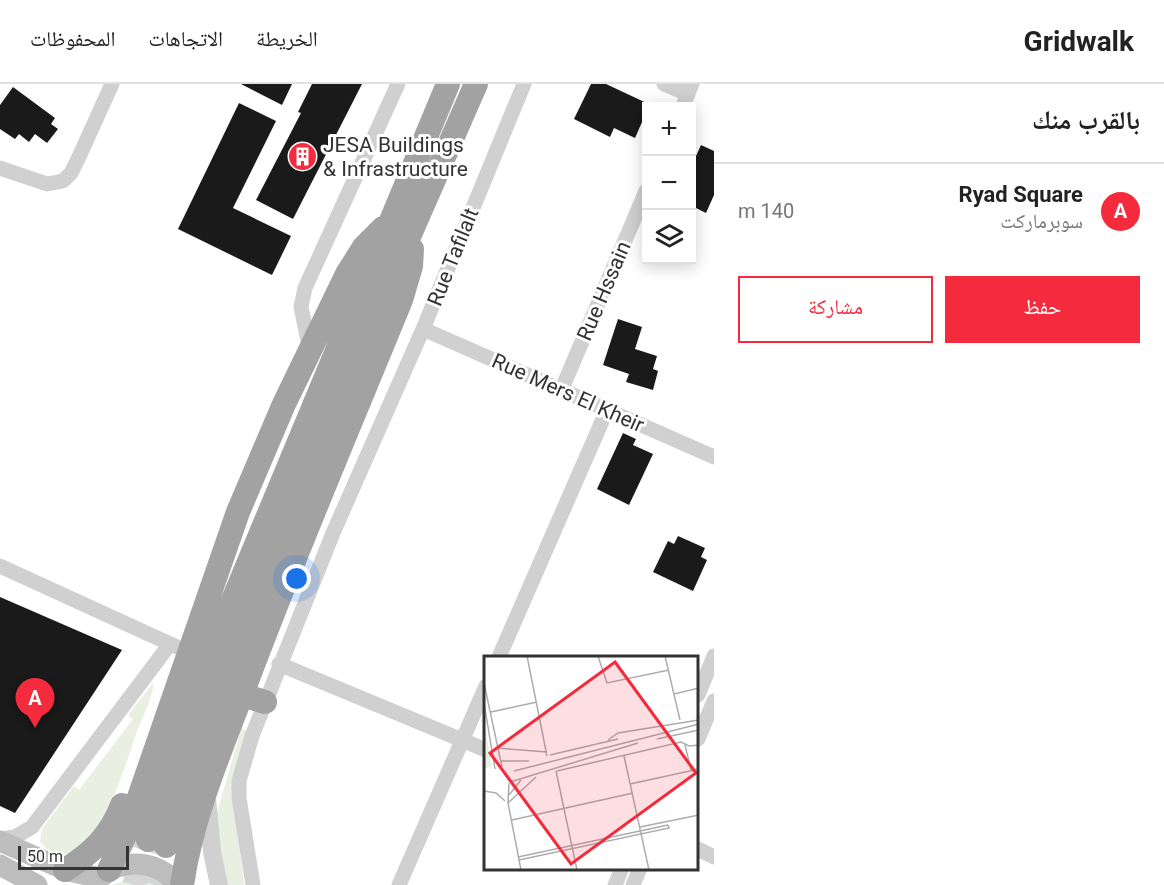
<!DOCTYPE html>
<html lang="ar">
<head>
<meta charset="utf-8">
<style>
	body { margin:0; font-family:Roboto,"Noto Naskh Arabic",sans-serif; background:#f6f6f6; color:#222; direction:rtl }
	.controls { position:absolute; right:18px; top:18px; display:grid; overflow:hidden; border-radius:0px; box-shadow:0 3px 15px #0003 }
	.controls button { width:54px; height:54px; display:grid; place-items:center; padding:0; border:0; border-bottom:2px solid #e0e0e0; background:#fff; color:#222; font:30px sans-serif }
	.scale { position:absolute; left:18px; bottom:15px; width:111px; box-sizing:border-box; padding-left:6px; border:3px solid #333; border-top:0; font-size:16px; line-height:21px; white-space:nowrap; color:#333; -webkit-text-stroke:4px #fff; paint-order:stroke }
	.you { position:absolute; left:297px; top:495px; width:21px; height:21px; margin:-15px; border:4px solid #fff; border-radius:50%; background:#1a73e8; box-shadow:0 0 0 9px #1a73e833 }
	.badge { display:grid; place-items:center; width:39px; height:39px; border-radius:50%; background:#f32b3d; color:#fff; font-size:20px; font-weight:700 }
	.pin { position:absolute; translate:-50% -50px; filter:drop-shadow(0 2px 3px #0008) }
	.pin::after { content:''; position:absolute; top:32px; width:21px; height:18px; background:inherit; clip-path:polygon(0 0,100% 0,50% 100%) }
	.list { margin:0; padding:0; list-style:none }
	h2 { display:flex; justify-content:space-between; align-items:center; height:78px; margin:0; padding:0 24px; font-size:26px }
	h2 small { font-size:20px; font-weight:400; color:#767676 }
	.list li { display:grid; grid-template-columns:39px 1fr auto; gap:18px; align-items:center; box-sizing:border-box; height:96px; padding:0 24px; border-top:2px solid #e0e0e0 }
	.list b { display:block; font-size:22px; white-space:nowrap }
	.list p { margin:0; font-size:20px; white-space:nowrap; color:#767676 }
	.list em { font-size:20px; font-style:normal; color:#767676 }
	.actions { display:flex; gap:12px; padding:18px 24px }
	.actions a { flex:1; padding:14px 0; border:2px solid #f32b3d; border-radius:0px; text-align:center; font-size:21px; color:#f32b3d }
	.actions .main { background:#f32b3d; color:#fff }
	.icon { flex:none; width:33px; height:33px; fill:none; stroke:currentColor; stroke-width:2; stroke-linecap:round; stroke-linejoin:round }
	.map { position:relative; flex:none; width:714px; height:801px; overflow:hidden; direction:ltr }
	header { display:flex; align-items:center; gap:36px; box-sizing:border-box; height:84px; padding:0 30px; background:#fff; border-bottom:2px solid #e0e0e0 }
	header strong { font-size:28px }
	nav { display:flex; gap:33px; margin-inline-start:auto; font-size:21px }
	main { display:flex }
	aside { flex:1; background:#fff }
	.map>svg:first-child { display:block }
	.green { fill:#e9f0e1 }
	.building { fill:#1a1a1a }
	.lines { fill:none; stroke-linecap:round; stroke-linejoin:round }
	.trunk-tunnel { stroke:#d6d6d6; stroke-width:24; stroke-dasharray:24 12; stroke-linecap:butt }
	.minor { stroke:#d0d0d0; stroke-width:15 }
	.tertiary { stroke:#d0d0d0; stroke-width:18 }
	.secondary { stroke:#bdbdbd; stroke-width:21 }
	.trunk { stroke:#a2a2a2; stroke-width:24 }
	.labels { text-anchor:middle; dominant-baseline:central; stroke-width:6; stroke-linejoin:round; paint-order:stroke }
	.poi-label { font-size:21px; fill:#333; stroke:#fff; text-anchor:start }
	.street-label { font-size:21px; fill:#333; stroke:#fff }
	.inset-road { fill:none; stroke:#adadad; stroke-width:1.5 }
	.view { fill:#f32b3d; fill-opacity:0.15; stroke:#f32b3d; stroke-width:3 }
	.inset-edge { fill:none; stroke:#333; stroke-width:3 }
</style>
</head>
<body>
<header>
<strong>Gridwalk</strong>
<nav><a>الخريطة</a><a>الاتجاهات</a><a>المحفوظات</a></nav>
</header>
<main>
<aside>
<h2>بالقرب منك<small></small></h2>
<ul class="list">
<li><span class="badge">A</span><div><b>Ryad Square</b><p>سوبرماركت</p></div><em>140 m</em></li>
</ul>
<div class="actions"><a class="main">حفظ</a><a>مشاركة</a></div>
</aside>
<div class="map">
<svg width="714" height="801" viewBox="0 0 714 801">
	<rect width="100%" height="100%" fill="#fff"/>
	<path class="green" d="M154 598C153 613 142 634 136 650 128 674 94 790 54 768 48 765 43 763 40 757L42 745 74 702 79 706 133 635 128 631Z
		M241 645 247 647 232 704 244 801H224L216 732Z
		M135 793 147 795 158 801H112Z"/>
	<path class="building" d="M241 0H292L282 21Z
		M312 0H362L293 135 256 116 301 29 298 28Z
		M591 0H606L653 22H646V29L635 54 614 44 610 53 574 35Z
		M13 3 55 34 51 40 58 45 47 59 35 50 29 58 19 50 15 55 0 45V21Z
		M239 19 276 37 233 124 291 152 272 191 178 145Z
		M701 61 714 67V111L706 129 696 124 692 133V81Z
		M618 235 642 243 635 265 657 272 653 285 658 287 653 306 626 298 629 290 603 281Z
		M623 349 636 355 633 361 653 370 629 421 597 405Z
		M678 452 705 464 701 473 707 476 693 507 653 488 668 457 674 460Z
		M0 513 122 566 15 729 0 722Z"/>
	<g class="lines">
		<path class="trunk-tunnel" d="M134 801 148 756
			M155 801 166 762"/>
		<path class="minor" d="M664 0 688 10
			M683 22 692 0
			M0 84 47 100 63 97 71 89 79 73 112 0
			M423 245 714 373
			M310 266 301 223 305 204 398 0
			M561 307 646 107
			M0 482 177 563
			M499 573 607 326
			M279 580 486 666
			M698 611 714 572
			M698 655 714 617
			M0 755 15 753 32 743 170 560
			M698 765 714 773
			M253 801 239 714V697L252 652 333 449 423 245 524 0
			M399 801 486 602
			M615 801 622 784
			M633 801 640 784"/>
		<path class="tertiary" d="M207 714 212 768 219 801"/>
		<path class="secondary" d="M0 757 65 786 100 794
			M0 781 37 801
			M100 794C123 773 159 776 177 801"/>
		<path class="trunk" d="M242 611 265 618
			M148 756 208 576 448 0
			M166 762 228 584 336 319 476 0
			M65 786C92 769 110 752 122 721
			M109 786 128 745 238 428 284 320 347 190 364 163 383 144
			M182 801C192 731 222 663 247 597 295 469 349 343 401 216L411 182 412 165"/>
	</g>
	<defs>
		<symbol id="building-disc" viewBox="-11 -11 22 22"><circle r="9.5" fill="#f32b3d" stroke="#fff"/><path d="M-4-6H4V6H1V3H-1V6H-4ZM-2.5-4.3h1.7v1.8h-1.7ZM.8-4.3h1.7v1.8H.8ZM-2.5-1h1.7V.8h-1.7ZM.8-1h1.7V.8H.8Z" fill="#fff"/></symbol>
	</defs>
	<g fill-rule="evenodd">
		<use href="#building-disc" x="286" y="56" width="33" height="33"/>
	</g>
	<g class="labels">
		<g class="poi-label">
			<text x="323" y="61">JESA Buildings<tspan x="323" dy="24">&amp; Infrastructure</tspan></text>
		</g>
		<g class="street-label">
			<text transform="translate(453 173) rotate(-68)">Rue Tafilalt</text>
			<text transform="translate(604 207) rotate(-67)">Rue Hssain</text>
			<text transform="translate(568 309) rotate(24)">Rue Mers El Kheir</text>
		</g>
	</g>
	<g transform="translate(484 572)">
		<rect width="214" height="214" fill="#fff"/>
		<path d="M0 65 8 110 0 113Z" fill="#e9f0e1"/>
		<path class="inset-road" d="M43 0 63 100M114 0 123 27 185 14M181 0 196 64M0 27 18 111M190 38 215 32M0 47 11 113M7 56 53 46M173 83 215 74M124 84 134 77 215 64M201 89 207 114M13 92 63 96M66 99 134 83M140 100 165 214M16 105H45M30 115 215 68M72 115 93 214M73 115 197 86 205 90 215 89M26 126 154 87M25 127 24 147 37 214M146 128 215 113M0 135 12 137 21 145M25 139 37 124M24 147 52 121M28 164 149 137M156 171 215 159M34 201 184 169M35 204 185 172 184 169"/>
		<path class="view" d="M131 6 212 117 87 208 6 97Z"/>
		<rect width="214" height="214" class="inset-edge"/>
	</g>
</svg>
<div class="controls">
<button>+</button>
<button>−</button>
<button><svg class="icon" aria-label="layers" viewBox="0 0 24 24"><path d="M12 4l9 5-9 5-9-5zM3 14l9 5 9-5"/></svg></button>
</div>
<div class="scale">50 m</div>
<div class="you"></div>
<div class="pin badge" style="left:35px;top:644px">A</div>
</div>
</main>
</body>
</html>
